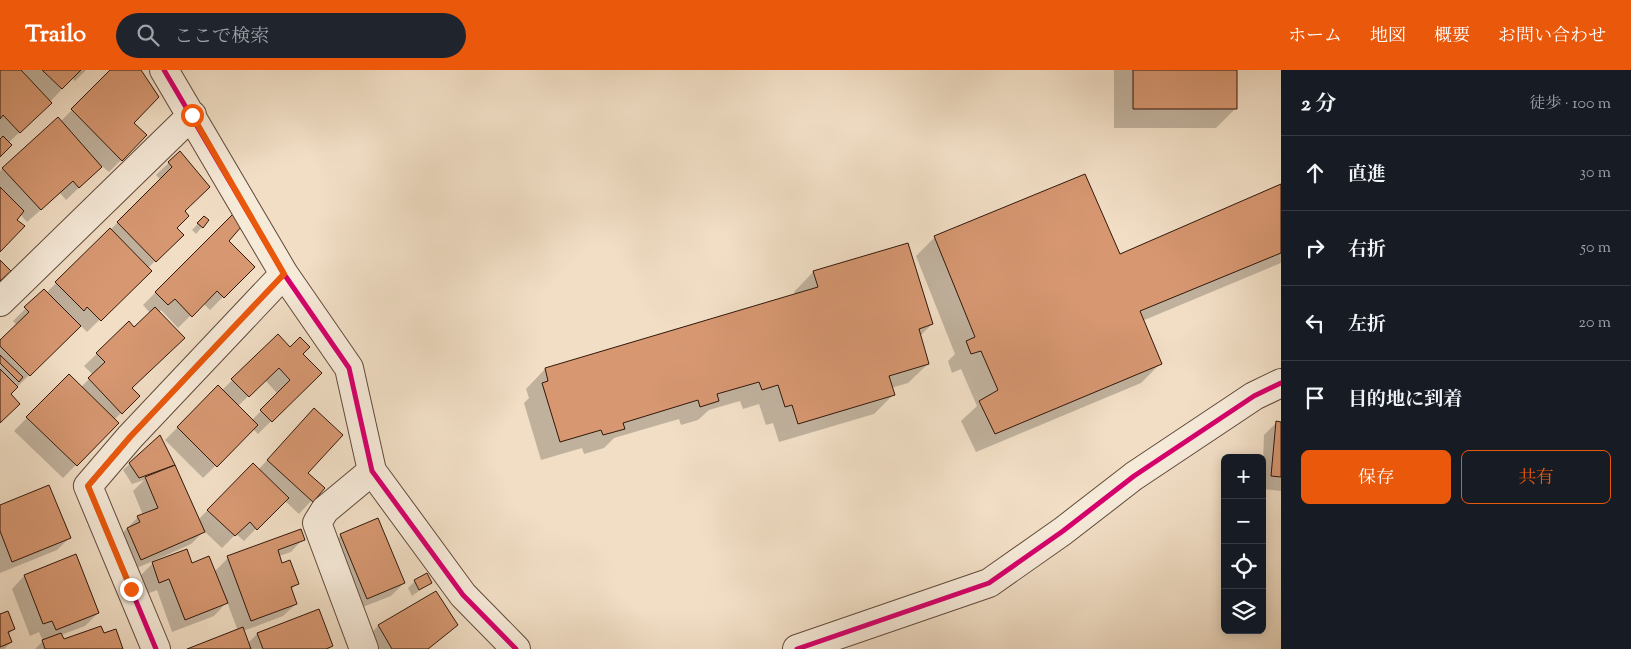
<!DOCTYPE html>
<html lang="ja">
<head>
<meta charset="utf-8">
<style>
	body { margin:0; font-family:"Sorts Mill Goudy","Noto Serif JP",serif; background:#20242c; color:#f1f3f6 }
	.controls { position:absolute; right:15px; bottom:15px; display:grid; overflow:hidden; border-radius:8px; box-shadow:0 2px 12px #0003 }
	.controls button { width:45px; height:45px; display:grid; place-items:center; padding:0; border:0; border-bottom:1px solid #363941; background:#171b24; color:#f1f3f6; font:25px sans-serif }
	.stop { position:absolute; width:15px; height:15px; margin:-11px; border:4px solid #ea580c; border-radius:50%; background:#fff }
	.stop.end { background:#ea580c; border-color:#fff; box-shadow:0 1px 5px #0008 }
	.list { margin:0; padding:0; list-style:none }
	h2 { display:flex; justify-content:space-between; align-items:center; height:65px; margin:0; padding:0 20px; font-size:21px }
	h2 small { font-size:16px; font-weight:400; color:#9ea1a6 }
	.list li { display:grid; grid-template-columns:32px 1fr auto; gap:15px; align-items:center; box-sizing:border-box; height:75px; padding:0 20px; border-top:1px solid #363941 }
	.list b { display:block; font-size:19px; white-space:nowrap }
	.list em { font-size:16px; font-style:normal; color:#9ea1a6 }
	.actions { display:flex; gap:10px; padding:15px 20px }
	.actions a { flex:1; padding:11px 0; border:1px solid #ea580c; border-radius:8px; text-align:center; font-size:18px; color:#ea580c }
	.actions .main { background:#ea580c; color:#fff }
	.icon { flex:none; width:28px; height:28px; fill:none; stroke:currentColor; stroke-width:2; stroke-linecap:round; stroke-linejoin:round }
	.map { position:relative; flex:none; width:1281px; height:579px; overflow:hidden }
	header { display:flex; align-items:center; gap:30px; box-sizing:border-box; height:70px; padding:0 25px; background:#ea580c; color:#fff }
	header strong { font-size:24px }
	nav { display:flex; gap:28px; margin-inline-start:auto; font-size:18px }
	.search { width:350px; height:45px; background:#20242c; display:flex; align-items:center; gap:12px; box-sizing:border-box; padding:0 18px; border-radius:28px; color:#9ea1a6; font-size:19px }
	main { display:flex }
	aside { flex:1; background:#171b24 }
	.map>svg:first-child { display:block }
	.shadow { fill:#0003; fill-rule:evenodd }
	.building { fill:#d69771; stroke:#32170b }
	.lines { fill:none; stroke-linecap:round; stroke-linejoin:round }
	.minor-casing { stroke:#62493a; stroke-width:30 }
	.tertiary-casing { stroke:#62493a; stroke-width:30 }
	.minor { stroke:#f6ead9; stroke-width:28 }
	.tertiary { stroke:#f6ead9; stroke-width:28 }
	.cycleway-casing { stroke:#f6ead9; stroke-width:8 }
	.cycleway { stroke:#d6006c; stroke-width:5 }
	.route { stroke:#ea580c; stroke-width:6 }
</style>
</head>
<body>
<header>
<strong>Trailo</strong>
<div class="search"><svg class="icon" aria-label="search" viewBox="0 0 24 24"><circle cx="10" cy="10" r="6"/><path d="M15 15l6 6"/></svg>ここで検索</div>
<nav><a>ホーム</a><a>地図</a><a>概要</a><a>お問い合わせ</a></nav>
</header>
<main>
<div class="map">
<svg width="1281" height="579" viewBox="0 0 1281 579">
	<rect width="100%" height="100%" fill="#f1dec5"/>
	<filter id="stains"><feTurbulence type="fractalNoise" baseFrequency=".004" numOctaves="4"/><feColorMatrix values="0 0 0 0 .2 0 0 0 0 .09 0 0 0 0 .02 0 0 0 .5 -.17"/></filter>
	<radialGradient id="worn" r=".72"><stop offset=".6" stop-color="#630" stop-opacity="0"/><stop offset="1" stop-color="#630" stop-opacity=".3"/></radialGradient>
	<path class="shadow" d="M0 0H86L75 11 72 8 38 45 8 73 0 86V71L2 69 0 67Z
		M112 0H139L132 53 146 65 109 102 102 96 66 130 60 123 27 152 20 144 0 180V101L58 49 60 52Z
		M1114 0H1235V39L1216 58H1114Z
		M179 83 184 141 175 158 182 165 148 198 150 201 87 262 80 255 9 325 0 352V272L17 255 13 251 44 220 46 223 161 110 156 105Z
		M1281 115V193L1142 251 1160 294 1141 313 976 382 961 351 977 336 961 299 952 303 948 291 955 284 916 186 935 167 1119 186Z
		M232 146 227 171 253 197 210 240 203 233 178 258 161 240 159 243 131 319 138 326 114 350 117 353 63 408 14 361 69 305 81 317 93 305 84 296 129 253 134 259 150 243 143 235Z
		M204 147 202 157 196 164 192 160Z
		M908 174 932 254 920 266 928 294 908 313 891 318 893 325 874 344 779 372 773 353 766 355 759 334 743 339 740 331 709 340 698 350 681 355 679 349 614 368 604 378 584 384 582 378 541 390 524 333 529 328 526 319 545 299 795 225 794 222 813 202Z
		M278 266 290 279 302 284 320 303 258 364 253 359 203 408 165 370 218 317 222 320ZM265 310 278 324 252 350 238 336Z
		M314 340 306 404 323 418 299 444 284 430 244 471 236 464 222 478 204 461 191 474 128 502 115 471 138 447 143 445 133 421 144 410 132 414 123 400 160 367 198 450 253 394 258 400Z
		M1276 353H1281V421L1262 419 1264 365Z
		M0 436 70 467 57 480 0 503Z
		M341 465 404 513 391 526 355 540 329 477Z
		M303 469 291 482 279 486 282 495 297 514 291 520 296 534 283 546 243 561 248 573 257 564 332 576 329 579H190L238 561 227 532 214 546 172 562 157 520 147 524 140 506 153 493 191 495 214 502 228 488Z
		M75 486 98 543 85 556 61 565 63 570 115 561 121 579H35L43 571 39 562 30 566 12 519 24 506Z
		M415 511 431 512 412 526 408 518Z
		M435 522 456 555 443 567 429 579H372L366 569 378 556Z
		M0 545 14 559 8 565 11 572 4 579H0Z"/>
	<path class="building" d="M0 0H21L52 33 20 63 3 45 0 49Z
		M42 0H81L62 19Z
		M110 0H141L159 27 134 53 147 65 122 91 71 39Z
		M1133 0H1237V39H1133Z
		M58 47 102 97 79 118 73 111 41 140 2 98Z
		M3 66 12 75 0 87V69Z
		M180 81 210 117 185 141 189 146 177 158 184 165 156 192 117 152 172 97 168 92Z
		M1085 104 1120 184 1281 114V183L1140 241 1162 294 995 364 979 331 998 320 981 281 971 284 966 271 975 267 934 166Z
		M0 117 24 141 17 150 25 156 0 182Z
		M233 144 241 157 229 171 255 197 224 228 217 221 192 247 175 229 168 235 155 222Z
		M204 146 209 150 203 158 197 153Z
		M110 158 152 201 101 251 87 237 84 241 55 212Z
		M908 173 933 254 919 259 929 294 889 306 895 325 798 354 792 335 785 337 778 315 762 320 759 312 717 324 719 331 700 337 698 330 623 353 625 359 603 365 601 360 560 372 542 313 548 311 545 298 818 217 813 201Z
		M0 190 11 201 0 211Z
		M44 219 81 256 30 306 0 276V270L29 242 24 237Z
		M155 237 185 268 132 318 140 326 122 344 88 308 105 292 96 283 129 251 134 257Z
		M278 264 290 277 300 267 310 277 303 284 322 303 272 352 260 340 290 310 279 298 249 327 231 309Z
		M0 285 23 307 19 312 0 293Z
		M0 299 18 317 11 324 20 334 0 353Z
		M69 304 119 353 77 396 26 347Z
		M218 315 258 355 217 397 177 357Z
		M314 338 343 365 308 403 325 418 313 432 267 390Z
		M1276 351 1281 352V407L1271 406Z
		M160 365 175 395 139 408 129 393Z
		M253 393 289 428 257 460 250 452 235 466 207 440Z
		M175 395 205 462 141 490 127 458 140 452 137 446 158 438 145 407Z
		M49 415 71 468 12 492 0 461V435Z
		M378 448 405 513 367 529 340 464Z
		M301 459 305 470 278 480 282 493 290 490 299 514 291 517 297 534 251 551 227 486Z
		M187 479 192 493 209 486 228 533 185 550 169 509 159 513 152 492Z
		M76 484 99 543 56 560 52 551 43 554 24 505Z
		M427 503 432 513 419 520 414 510Z
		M436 521 458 555 428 579H392L378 555Z
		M319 539 333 576 326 579H263L257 563Z
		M8 541 15 559 8 562 12 572 0 577V544Z
		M101 556 104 563 116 559 123 579H45L42 570 61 563 64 569Z
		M243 557 251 579H187Z"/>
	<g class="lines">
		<defs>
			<path id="minor" d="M164 0 284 204 349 298 372 401 463 525 516 579
				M0 232 192 45
				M156 579 88 416 130 367 284 204
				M364 579 317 453 325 440 372 401"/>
			<path id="tertiary" d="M797 579 989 513 1063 461 1134 406 1254 326 1281 313"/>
		</defs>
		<use href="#minor" class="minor-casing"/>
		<use href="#tertiary" class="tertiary-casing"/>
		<use href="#minor" class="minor"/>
		<use href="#tertiary" class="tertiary"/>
		<defs>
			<path id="cycleway" d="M164 0 284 204 349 298 372 401 463 525 516 579
				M156 579 88 416 130 367 284 204
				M797 579 989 513 1063 461 1134 406 1254 326 1281 313"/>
		</defs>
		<use href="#cycleway" class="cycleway-casing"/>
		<use href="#cycleway" class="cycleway"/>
	</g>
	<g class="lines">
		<path class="route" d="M131 519 88 416 130 367 284 204 192 45"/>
	</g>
	<rect width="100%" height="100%" filter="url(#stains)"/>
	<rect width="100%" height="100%" fill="url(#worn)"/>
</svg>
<div class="controls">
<button>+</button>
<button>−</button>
<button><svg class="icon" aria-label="locate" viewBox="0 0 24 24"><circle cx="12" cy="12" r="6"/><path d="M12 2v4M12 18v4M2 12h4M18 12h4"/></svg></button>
<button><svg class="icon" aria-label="layers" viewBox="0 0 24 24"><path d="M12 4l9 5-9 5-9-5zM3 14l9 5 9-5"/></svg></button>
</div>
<div class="stop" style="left:192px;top:45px"></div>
<div class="stop end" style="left:131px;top:519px"></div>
</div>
<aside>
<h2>2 分<small>徒歩 · 100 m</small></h2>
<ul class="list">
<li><svg class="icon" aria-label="ahead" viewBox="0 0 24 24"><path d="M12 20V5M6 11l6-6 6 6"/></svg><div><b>直進</b></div><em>30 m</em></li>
<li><svg class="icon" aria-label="right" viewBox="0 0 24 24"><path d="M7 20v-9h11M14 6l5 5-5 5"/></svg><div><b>右折</b></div><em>50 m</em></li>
<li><svg class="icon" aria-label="left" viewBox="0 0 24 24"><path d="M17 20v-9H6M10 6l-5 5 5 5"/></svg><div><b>左折</b></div><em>20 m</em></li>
<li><svg class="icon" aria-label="arrive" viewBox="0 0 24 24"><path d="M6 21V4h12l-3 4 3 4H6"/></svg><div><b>目的地に到着</b></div></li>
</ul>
<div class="actions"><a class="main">保存</a><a>共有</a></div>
</aside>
</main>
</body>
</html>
